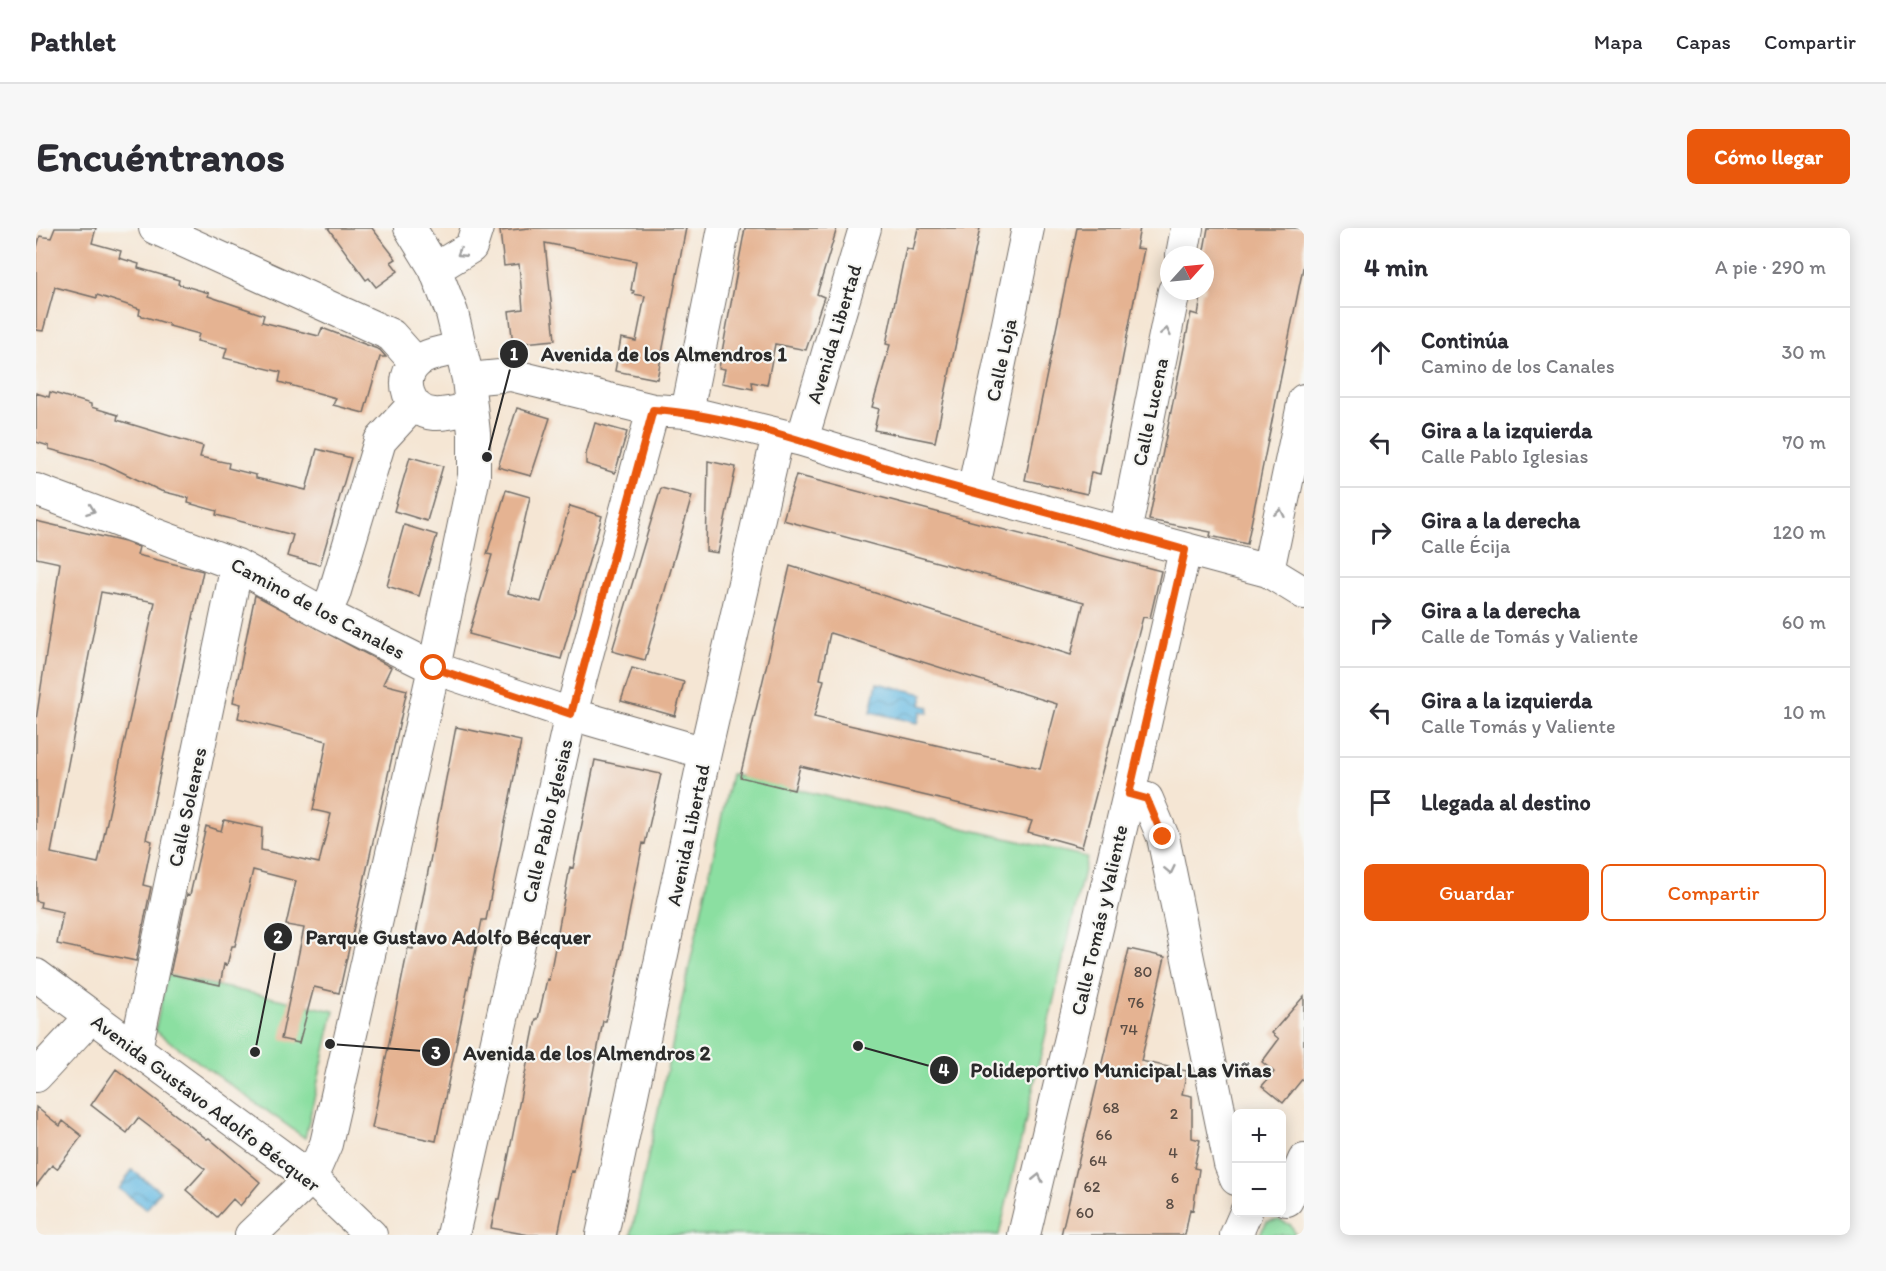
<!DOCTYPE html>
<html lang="es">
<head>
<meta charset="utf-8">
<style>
	body { margin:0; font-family:Itim,sans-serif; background:#f7f7f7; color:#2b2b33 }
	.controls { position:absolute; right:18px; bottom:18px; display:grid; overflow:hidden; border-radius:9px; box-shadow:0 3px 15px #0003 }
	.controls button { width:54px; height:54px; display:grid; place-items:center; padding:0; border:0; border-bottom:2px solid #e1e1e2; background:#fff; color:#2b2b33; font:30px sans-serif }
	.compass { position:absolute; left:1124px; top:18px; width:54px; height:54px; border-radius:50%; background:#fff; box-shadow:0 3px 15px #0003; rotate:63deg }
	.stop { position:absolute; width:18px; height:18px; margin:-14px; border:4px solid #ea580c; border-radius:50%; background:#fff }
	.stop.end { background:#ea580c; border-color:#fff; box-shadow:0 2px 6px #0008 }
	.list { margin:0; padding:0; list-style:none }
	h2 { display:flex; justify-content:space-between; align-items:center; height:78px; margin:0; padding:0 24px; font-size:26px }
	h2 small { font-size:20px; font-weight:400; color:#7c7c81 }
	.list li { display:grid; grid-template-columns:39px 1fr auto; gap:18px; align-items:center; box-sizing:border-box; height:90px; padding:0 24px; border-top:2px solid #e1e1e2 }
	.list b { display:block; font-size:22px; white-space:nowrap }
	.list p { margin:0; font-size:20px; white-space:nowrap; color:#7c7c81 }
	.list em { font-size:20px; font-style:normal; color:#7c7c81 }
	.actions { display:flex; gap:12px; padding:18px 24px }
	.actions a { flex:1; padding:14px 0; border:2px solid #ea580c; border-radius:9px; text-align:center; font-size:21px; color:#ea580c }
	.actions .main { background:#ea580c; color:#fff }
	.icon { flex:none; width:33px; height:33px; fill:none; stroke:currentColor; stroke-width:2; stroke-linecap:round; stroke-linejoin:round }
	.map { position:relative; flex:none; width:1268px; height:1007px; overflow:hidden; border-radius:9px }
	header { display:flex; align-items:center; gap:36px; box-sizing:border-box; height:84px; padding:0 30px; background:#fff; border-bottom:2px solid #e1e1e2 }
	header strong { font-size:28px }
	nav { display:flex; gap:33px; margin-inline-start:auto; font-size:21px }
	.intro { display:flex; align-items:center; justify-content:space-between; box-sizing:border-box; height:144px; padding:0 36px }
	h1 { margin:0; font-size:42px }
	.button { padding:15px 27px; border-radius:9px; background:#ea580c; color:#fff; font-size:21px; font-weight:700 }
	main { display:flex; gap:36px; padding:0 36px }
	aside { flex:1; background:#fff; border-radius:9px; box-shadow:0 3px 15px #0003 }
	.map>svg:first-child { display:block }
	.green { fill:#8bdfa1; stroke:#5b8566; stroke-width:1.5 }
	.water { fill:url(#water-waves); stroke:#4a7387; stroke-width:1.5 }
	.building { fill:#e5b392; fill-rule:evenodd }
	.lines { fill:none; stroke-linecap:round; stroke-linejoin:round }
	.minor-casing { stroke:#726c66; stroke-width:34 }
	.minor { stroke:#fff; stroke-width:32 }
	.oneway { stroke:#a0a0a0 }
	.route { stroke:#ea580c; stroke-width:8 }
	.labels { text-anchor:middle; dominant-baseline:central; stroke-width:4.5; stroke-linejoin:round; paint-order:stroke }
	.number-label { font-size:16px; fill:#5a4d45 }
	.street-label { font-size:20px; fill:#2b2b2b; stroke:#f6f6f2 }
	.leader { fill:none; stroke:#2b2b2b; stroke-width:2 }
	.callout-dot { fill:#2b2b2b; stroke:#f6f6f2; stroke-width:2 }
	.mark-label { font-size:18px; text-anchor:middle; font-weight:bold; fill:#fff }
	.callout-label { font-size:21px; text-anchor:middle; font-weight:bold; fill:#2b2b2b; stroke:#f6f6f2; stroke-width:4.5; stroke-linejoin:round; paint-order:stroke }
</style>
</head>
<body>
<header>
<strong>Pathlet</strong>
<nav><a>Mapa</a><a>Capas</a><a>Compartir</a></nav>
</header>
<div class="intro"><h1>Encuéntranos</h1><a class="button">Cómo llegar</a></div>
<main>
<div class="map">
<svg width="1268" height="1007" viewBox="0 0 1268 1007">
	<defs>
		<pattern id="water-waves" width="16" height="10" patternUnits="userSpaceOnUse" patternTransform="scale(1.5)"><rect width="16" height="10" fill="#68bbe3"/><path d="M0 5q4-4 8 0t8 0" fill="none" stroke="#5698b8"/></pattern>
	</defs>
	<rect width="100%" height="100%" fill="#f6f6f2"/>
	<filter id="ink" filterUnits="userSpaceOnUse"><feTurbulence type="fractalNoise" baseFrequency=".0167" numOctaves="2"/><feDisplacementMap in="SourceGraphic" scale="12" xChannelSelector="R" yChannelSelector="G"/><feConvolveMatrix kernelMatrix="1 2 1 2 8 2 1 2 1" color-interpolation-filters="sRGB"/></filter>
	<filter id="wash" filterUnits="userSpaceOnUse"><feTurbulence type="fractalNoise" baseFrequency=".008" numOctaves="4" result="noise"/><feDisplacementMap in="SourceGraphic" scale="24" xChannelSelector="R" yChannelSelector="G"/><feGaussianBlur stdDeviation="1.35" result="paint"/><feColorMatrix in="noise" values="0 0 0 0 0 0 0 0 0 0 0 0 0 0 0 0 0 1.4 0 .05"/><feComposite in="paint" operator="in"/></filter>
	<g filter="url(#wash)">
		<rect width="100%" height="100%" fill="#f5e6d4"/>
		<path class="green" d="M695 546 1051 629 963 1007H595Z
			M131 747 298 783 269 910 119 803Z
			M1243 992 1255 997 1260 1007H1223L1231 994Z"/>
		<path class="water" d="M841 455 887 466 885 477 893 479 892 485 885 483 882 495 835 484Z
			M96 942 124 963 111 981 83 961Z"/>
		<g id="blocks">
			<path class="building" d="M19 0H60L56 15 85 23 83 30 103 36 102 40 143 52 142 56 173 65 172 68 228 87 226 94 283 108 286 100 344 122 350 129H344L328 185 297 177 300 170 243 154 245 144 188 130 191 120 161 113 163 106 133 98V96L103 87 104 81 61 67V70L19 59 7 103 0 102V23L4 8 15 10Z
				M292 0H336L360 31 355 34 362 43 340 59 333 50 330 52Z
				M493 0H650L621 151 579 143 585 110 600 113 609 68 597 66 598 63 595 62 600 33 509 15 519 112 477 116 473 83 487 81 483 36 468 38 464 3Z
				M709 0H801L781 66 788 69 770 122 739 116 731 157 716 154 717 161 686 155 689 141 683 140Z
				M882 0H944L899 214 838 202 843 181 836 179 854 117 850 116 870 20 877 22Z
				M1041 0H1104L1100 20 1108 21 1064 246 1055 244 1051 266 989 252Z
				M1172 0H1268V35L1211 316 1174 308 1175 304 1113 292 1155 85 1162 87 1166 63H1169L1173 27H1167Z
				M14 164 55 176V179L82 187 81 192 167 218 164 229 193 235 192 240 220 247V250L270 262 281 221 315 230 284 337 251 328 257 307 180 287 181 283 152 275 153 270 125 263 69 236 13 221V218L0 214V165L13 169Z
				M481 180 514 190 495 248 462 239Z
				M559 195 591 204 579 245 550 236V226Z
				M374 229 407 238 391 293 358 283Z
				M672 233 700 239 682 325 670 323Z
				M760 247 1125 343 1114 390 1107 389 1046 619 992 604 996 593 764 538 758 562 704 549 754 338 1035 427 1048 374 747 292ZM794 405 1021 476 1004 541 778 489 788 452 784 451Z
				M625 260 656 268 609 432 576 423Z
				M470 262 494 269 472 365 505 374 534 278 566 288 525 431 433 406 456 327 451 326Z
				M0 293 89 314 103 319 101 327 167 343 110 611 116 613 107 657 115 659 100 733 21 716 27 684 4 679 5 674 0 673V492L24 335 0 330ZM65 364 119 374 62 635 15 625Z
				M368 297 401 307 383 368 351 358Z
				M219 367 355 439 347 456 371 462 303 765 278 759 263 815 245 811 268 700 250 697 260 653 217 642 199 718H196L191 737 188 736 184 757 134 746 151 666 154 667 170 598 185 603 188 592 226 600 225 622 283 635 295 586 277 582 291 513 202 490 205 476 197 474Z
				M596 440 648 454 639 488 585 473Z
				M420 499 485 513 450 692H446L400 913 336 900 372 720 377 721Z
				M559 532 625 546 609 616 607 615 585 727 570 793H567L538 944 535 943 522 1007H493L455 1000 461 971H464L500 791H502L511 751 513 752 534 639 537 640Z
				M1093 721 1129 729 1105 833 1151 843 1146 866 1156 868V910L1164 912 1158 940 1163 941 1157 982 1154 981 1149 1007H1025Z
				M1268 768V849L1247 875 1226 858 1238 844 1226 834 1243 811 1236 805Z
				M80 841 171 911 173 910 224 954 204 978 197 971 181 989 150 962 169 941 102 890 91 905 55 877Z
				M0 879 24 898 27 893 46 908 21 941 16 937 0 958Z"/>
		</g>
	</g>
	<g filter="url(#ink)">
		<use href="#blocks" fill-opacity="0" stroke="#726c66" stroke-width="1.5"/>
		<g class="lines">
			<defs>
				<path id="minor" d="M119 0 355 107 380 135
					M1146 27 1151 0
					M399 41 435 19 441 0
					M425 120C411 123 392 125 381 134 361 151 373 184 398 186 410 187 423 183 435 180
					M432 151 475 147 617 182 651 184 766 212 937 264 1232 343 1268 365
					M651 184 688 0
					M766 212 829 0
					M0 262 201 337 289 386 398 440 535 486 669 525
					M937 264 992 0
					M1089 305 1138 63
					M1232 343 1268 172
					M289 386 298 366 344 213 378 176
					M1093 566 1149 322
					M0 747 275 950 335 1007
					M100 821 201 337
					M0 848 55 789
					M1251 972 1268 932
					M215 1007 275 950 290 916 398 440 438 248V205L432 151 416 85 399 41 374 0
					M417 1007 535 486 617 182
					M566 1007 669 525 742 207
					M988 1007 1093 566 1111 571 1127 609 1194 936 1200 951
					M1200 1007 1210 984"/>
			</defs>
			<use href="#minor" class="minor-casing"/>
			<use href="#minor" class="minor"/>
		</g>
		<defs><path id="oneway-chevron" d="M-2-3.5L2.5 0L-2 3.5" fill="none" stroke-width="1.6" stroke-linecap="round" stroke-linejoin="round" transform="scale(1.5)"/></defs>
		<g class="oneway">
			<use href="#oneway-chevron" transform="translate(425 25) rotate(148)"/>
			<use href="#oneway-chevron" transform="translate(1130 104) rotate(-78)"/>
			<use href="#oneway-chevron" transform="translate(55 282) rotate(20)"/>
			<use href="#oneway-chevron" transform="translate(1244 285) rotate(-78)"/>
			<use href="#oneway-chevron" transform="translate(1134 642) rotate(78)"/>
			<use href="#oneway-chevron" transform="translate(1002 950) rotate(-77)"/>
		</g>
	</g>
	<g class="lines" filter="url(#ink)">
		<path class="route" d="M398 440 535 486 617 182C703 187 786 221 868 245 962 272 1056 296 1149 322L1093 566 1111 571 1127 609"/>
	</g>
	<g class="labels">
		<g class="number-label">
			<text x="1107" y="743">80</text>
			<text x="1100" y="774">76</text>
			<text x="1093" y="801">74</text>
			<text x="1075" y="879">68</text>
			<text x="1138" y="885">2</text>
			<text x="1068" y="906">66</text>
			<text x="1137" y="924">4</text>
			<text x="1062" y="932">64</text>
			<text x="1139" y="949">6</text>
			<text x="1056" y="958">62</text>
			<text x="1134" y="975">8</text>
			<text x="1049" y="984">60</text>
		</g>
		<g class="street-label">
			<text transform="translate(798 106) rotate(-73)">Avenida Libertad</text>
			<text transform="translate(965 132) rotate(-78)">Calle Loja</text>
			<text transform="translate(1114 184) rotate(-78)">Calle Lucena</text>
			<text transform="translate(282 380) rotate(28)">Camino de los Canales</text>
			<text transform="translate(151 579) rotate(-78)">Calle Soleares</text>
			<text transform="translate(511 593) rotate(-77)">Calle Pablo Iglesias</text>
			<text transform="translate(652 607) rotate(-78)">Avenida Libertad</text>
			<text transform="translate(1063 692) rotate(-77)">Calle Tomás y Valiente</text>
			<text transform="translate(170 875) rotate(37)">Avenida Gustavo Adolfo Bécquer</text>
		</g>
	</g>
	<path class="leader" d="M451 229L478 126M219 824L242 709M294 816L400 824M822 818L908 842"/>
	<g class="callout-dot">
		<circle cx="451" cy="229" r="6"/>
		<circle cx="219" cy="824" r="6"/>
		<circle cx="294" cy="816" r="6"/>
		<circle cx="822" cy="818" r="6"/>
		<circle cx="478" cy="126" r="15"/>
		<circle cx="242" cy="709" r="15"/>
		<circle cx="400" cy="824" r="15"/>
		<circle cx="908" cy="842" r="15"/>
	</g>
	<g class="mark-label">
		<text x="478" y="132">1</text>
		<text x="242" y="715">2</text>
		<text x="400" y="831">3</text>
		<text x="908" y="848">4</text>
	</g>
	<g class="callout-label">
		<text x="628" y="133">Avenida de los Almendros 1</text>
		<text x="412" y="716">Parque Gustavo Adolfo Bécquer</text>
		<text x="551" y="832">Avenida de los Almendros 2</text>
		<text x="1085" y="849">Polideportivo Municipal Las Viñas</text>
	</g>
</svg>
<div class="controls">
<button>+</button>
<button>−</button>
</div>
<svg class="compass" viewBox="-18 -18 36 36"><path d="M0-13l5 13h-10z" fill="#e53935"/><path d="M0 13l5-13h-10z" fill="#7c7c81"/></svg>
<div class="stop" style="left:398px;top:440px"></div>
<div class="stop end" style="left:1127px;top:609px"></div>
</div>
<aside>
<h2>4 min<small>A pie · 290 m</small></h2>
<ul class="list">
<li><svg class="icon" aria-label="ahead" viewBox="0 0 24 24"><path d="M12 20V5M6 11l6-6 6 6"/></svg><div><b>Continúa</b><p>Camino de los Canales</p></div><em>30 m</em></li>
<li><svg class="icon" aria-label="left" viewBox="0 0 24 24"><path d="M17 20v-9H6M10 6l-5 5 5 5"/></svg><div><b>Gira a la izquierda</b><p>Calle Pablo Iglesias</p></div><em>70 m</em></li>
<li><svg class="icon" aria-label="right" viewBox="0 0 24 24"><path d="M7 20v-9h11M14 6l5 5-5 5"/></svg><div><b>Gira a la derecha</b><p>Calle Écija</p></div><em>120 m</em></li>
<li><svg class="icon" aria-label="right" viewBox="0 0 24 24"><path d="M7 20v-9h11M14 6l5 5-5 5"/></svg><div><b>Gira a la derecha</b><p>Calle de Tomás y Valiente</p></div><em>60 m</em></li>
<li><svg class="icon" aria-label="left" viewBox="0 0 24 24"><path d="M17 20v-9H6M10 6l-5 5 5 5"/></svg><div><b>Gira a la izquierda</b><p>Calle Tomás y Valiente</p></div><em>10 m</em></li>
<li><svg class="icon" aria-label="arrive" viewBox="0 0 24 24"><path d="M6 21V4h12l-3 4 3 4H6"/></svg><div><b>Llegada al destino</b></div></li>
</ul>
<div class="actions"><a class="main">Guardar</a><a>Compartir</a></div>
</aside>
</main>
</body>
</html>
